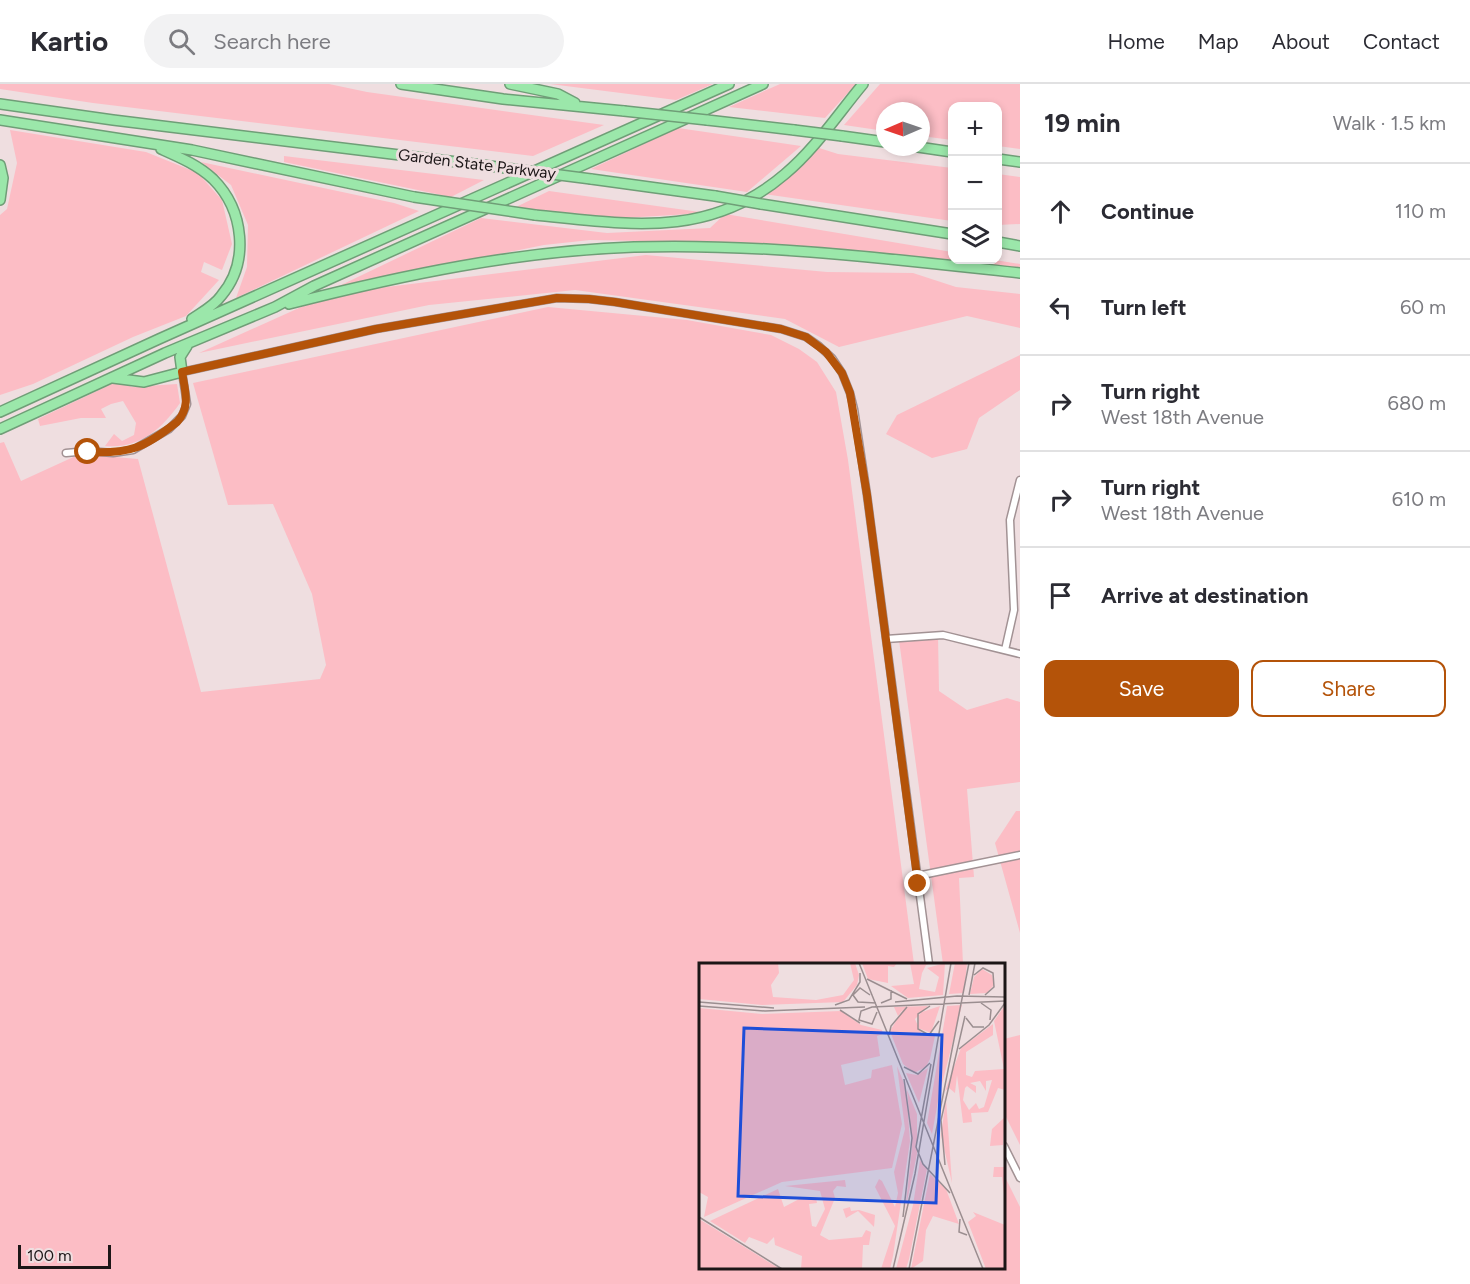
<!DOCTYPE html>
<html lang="en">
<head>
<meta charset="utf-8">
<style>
	body { margin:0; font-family:Figtree,sans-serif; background:#f2f2f3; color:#2b2b33 }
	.controls { position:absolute; right:18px; top:18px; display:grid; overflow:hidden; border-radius:12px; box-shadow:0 3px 9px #0003 }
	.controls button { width:54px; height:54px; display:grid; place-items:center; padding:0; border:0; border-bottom:2px solid #e1e1e2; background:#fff; color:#2b2b33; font:30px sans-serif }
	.compass { position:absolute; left:876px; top:18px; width:54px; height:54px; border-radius:50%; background:#fff; box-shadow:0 3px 9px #0003; rotate:268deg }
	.scale { position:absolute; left:18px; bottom:15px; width:93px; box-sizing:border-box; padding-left:6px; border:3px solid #1c1617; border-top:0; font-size:16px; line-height:21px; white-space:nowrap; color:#1c1617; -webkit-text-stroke:4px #efdee0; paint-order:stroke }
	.stop { position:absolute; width:18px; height:18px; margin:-14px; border:4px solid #b45309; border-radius:50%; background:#fff }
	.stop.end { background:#b45309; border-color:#fff; box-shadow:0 2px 6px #0008 }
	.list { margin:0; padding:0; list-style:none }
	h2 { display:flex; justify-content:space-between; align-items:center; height:78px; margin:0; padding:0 24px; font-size:26px }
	h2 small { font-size:20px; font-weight:400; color:#7c7c81 }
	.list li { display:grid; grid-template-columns:39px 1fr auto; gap:18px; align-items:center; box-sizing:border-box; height:96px; padding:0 24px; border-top:2px solid #e1e1e2 }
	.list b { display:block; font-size:22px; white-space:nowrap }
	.list p { margin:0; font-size:20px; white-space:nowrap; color:#7c7c81 }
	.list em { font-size:20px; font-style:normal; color:#7c7c81 }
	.actions { display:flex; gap:12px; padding:18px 24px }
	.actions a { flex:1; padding:14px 0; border:2px solid #b45309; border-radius:12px; text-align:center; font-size:21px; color:#b45309 }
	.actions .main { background:#b45309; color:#fff }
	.icon { flex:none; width:33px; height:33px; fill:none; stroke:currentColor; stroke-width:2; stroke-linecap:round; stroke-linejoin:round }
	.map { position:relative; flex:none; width:1020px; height:1200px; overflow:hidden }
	header { display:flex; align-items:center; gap:36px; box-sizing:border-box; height:84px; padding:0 30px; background:#fff; border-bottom:2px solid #e1e1e2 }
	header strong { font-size:28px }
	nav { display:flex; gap:33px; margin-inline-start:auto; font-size:21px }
	.search { width:420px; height:54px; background:#f2f2f3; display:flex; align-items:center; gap:15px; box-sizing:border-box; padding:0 21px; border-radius:33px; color:#7c7c81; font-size:22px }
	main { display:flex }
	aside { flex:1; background:#fff }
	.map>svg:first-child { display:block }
	.green { fill:#fcbdc5 }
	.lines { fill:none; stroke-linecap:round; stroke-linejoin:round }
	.minor-casing { stroke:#a29294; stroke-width:9 }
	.highway-casing { stroke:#6f9e77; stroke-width:12 }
	.minor { stroke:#fff; stroke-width:6 }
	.highway { stroke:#9be7aa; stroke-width:9 }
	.highway-bridge-casing { stroke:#6f9e77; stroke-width:12; stroke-linecap:butt }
	.highway-bridge { stroke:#9be7aa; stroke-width:9 }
	.route { stroke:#b45309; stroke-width:8 }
	.labels { text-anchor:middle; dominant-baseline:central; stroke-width:6; stroke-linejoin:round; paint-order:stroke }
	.street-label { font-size:16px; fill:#1c1617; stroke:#efdee0 }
	.inset-road { fill:none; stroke:#9b8e90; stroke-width:1.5 }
	.view { fill:#1d4ed8; fill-opacity:0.15; stroke:#1d4ed8; stroke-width:3 }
	.inset-edge { fill:none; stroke:#1c1617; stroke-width:3 }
</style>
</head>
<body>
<header>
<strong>Kartio</strong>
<div class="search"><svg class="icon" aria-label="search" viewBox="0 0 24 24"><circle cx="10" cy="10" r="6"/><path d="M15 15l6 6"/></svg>Search here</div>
<nav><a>Home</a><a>Map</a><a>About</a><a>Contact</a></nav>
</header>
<main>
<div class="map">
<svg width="1020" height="1200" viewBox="0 0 1020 1200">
	<rect width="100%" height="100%" fill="#efdee0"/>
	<path class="green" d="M0 0H329L367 8 604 41 533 72 93 19 0 5Z
		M550 0H713L676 16Z
		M780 0H856L825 34 729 23Z
		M880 0H1020V65L998 62V22H952V56L921 52V27H885V47L844 41Z
		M678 44 801 62 747 108 591 85Z
		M10 46 146 68 198 89 222 116 232 160 222 186 204 178 201 188 219 196 186 232 133 253 33 300 0 311V131L7 125 17 79Z
		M816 63 838 70 952 84V137L764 110 802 81Z
		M284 72 484 96 451 113 284 78Z
		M201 78 394 119 419 127 236 214 247 183 248 141 231 101Z
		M998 90 1020 93V140L998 141Z
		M549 107 707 129 623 134 514 124Z
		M725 130 952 168V176H995L1020 180V184L690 158 590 156 544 161 337 203 481 134 607 149 710 144Z
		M646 171 827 188 913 189 956 203 1020 210V244L967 232 839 263 785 235 575 206 429 221 199 269 330 210Z
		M548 223 687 236 771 251 799 265 817 278 836 308 848 376 914 880H700V1184H1004V1091L1020 1123V1200H0V359L4 358 21 397 80 370 138 375 201 608 320 595 326 581 312 510 273 420 228 421 193 299Z
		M1020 271V306L979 334 967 365 932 374 886 350 897 331Z
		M118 297 132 303 177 300 180 319C161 346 139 365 105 362L114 350 122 357 134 351 136 339 123 317 111 320 101 325 106 334H81L40 342 38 335Z
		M938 552 939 607 967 626 1007 614 1020 618V698L967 705 974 793 959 794 963 880H943L899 556Z
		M1016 727H1020V849L995 759Z
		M1020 951V1061L1004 1029V955Z"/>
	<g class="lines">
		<defs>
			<path id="minor" d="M66 369 88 367 113 369 133 366 169 345 182 332 187 320 182 288 376 245 557 214 589 215 615 218 781 245 806 253 819 262 832 274 842 289 850 309 854 325 867 411 929 880
				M886 555 943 551 1020 570
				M1005 566 1014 526 1010 436 1020 396
				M917 792 1020 771
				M1004 1062 1020 1094"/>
			<path id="highway" d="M401 0 503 15 624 27
				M510 0 558 10 575 19
				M0 20 113 36 482 81
				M0 36 192 66 414 113
				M707 36 794 46
				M842 52 885 58
				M918 63 952 68
				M161 65C179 73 198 81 213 95 244 126 250 178 221 212 214 222 202 228 192 235
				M998 75 1020 78
				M0 81 3 94 0 116
				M591 95 715 112
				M761 120 952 150
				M535 131C627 140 708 156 785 90 815 65 838 30 863 0
				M998 158 1020 162
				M289 220C403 191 517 167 634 163 763 159 892 175 1020 189
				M113 294 144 298 182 288 180 273 187 262
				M0 328 159 255 729 0
				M0 345 165 269 275 223 314 202 763 0"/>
		</defs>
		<use href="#minor" class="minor-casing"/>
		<use href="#highway" class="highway-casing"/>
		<use href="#minor" class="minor"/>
		<use href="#highway" class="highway"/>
		<defs>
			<path id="highway-bridge" d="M624 27 707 36
				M794 46 842 52
				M482 81 591 95
				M715 112 761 120
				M414 113 535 131"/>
		</defs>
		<use href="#highway-bridge" class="highway-bridge-casing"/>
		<use href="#highway-bridge" class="highway-bridge"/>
	</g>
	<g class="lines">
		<path class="route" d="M88 368C130 370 144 364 177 338 191 323 185 307 182 288L376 245 557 214 589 215 615 218 781 245 806 253 826 268 842 289 850 309 867 411 918 800"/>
	</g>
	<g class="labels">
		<g class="street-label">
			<text transform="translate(477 80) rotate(7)">Garden State Parkway</text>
		</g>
	</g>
	<g transform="translate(699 879)">
		<rect width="306" height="306" fill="#efdee0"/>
		<path d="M0 0H79L80 10 72 22 74 34 117 37 144 32 155 17 151 0H156L160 12 158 22 144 39 63 42 0 36ZM163 0H198L195 4 189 3V20L169 16ZM211 0H232L227 2 223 10 220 26 236 29 240 14 228 5 246 0 244 32 209 35 192 23 215 21ZM256 0H268L265 30 250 31ZM283 6 293 12 295 22 288 30 271 31 275 14ZM263 42 240 133 233 171 228 160 248 43ZM306 42V127L299 125 289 149 272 150 273 159 264 160 258 112 256 130 250 125 246 128 262 85 294 61V72L267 89V112L273 114 276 108 305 106 295 58ZM293 117 285 144 280 146 277 140 270 147 264 137 266 125 268 123 277 130V123L271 120 281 118 287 128V118ZM229 43 216 56 223 72 236 73 231 96 227 104 215 110 204 101 194 76 191 68 205 45 199 53 195 44ZM241 43 232 70 219 65 220 50ZM0 45 63 51 142 48 162 62 183 67 184 71 178 73 181 93 142 102 146 122 172 115 173 107 193 102 203 161 193 205 83 219 5 254 9 234 0 229ZM198 103 207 125 211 178 194 293 191 306H182L196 263 176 224 180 216 183 218 196 244 199 230 195 209 206 166ZM229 105 221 136 220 140 207 110 218 112ZM208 127 218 151V191L206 248 213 185ZM247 136 253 220 242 172ZM306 154 304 182 291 183 293 166ZM221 197 228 206 210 296 207 306H197L214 242ZM295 204H306V240L303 214H294ZM231 211 247 226 260 261 234 253 227 267 224 298 212 306ZM146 217 147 224 138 223 134 228 136 235 121 272 130 277 163 274 167 267 172 269 170 282H164L163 306H102L103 293 76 282 75 274 68 281 50 274 46 280 11 258 79 226 85 244 104 234 117 235 118 240 110 241 113 263 117 264 126 246 121 228 86 223ZM151 244 152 248 160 247 176 252 175 264 159 248 147 255 144 246ZM274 249 306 262V306H287L269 259 277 253ZM0 256 81 306H0Z" fill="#fcbdc5" fill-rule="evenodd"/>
		<path class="inset-road" d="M160 0 284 306M275 12 284 5 294 10 295 24 286 32M168 16 208 36M171 32 161 25 154 32 159 39 177 40M270 32 276 0M0 39 75 45M196 39 258 33 306 34M182 40 192 36V27M282 40 292 47 291 57M136 42 150 37 161 19V10M0 43 66 48 166 44M231 43 219 51V66L230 72 240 58M141 47 161 60M178 49 173 61 160 57 162 48 173 44 306 38M267 55 274 64H285M190 72 192 63 208 44M260 86 290 62 306 40M232 101 217 184 224 201 251 230M205 104 219 111 231 100M246 202 242 157 266 53M0 254 83 306M204 254 213 175 205 116M261 256 260 269 268 272M194 306 216 211 252 0M210 306 270 0"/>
		<path class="view" d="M45 65 243 72 237 240 39 233Z"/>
		<rect width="306" height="306" class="inset-edge"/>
	</g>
</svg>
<div class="controls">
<button>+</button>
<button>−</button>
<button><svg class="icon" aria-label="layers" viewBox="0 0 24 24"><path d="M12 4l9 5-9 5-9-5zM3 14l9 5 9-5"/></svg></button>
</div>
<svg class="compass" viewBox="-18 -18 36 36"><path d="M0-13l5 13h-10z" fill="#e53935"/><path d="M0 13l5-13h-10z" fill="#7c7c81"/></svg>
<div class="scale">100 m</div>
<div class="stop" style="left:88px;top:368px"></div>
<div class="stop end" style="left:918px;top:800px"></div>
</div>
<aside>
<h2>19 min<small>Walk · 1.5 km</small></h2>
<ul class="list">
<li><svg class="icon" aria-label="ahead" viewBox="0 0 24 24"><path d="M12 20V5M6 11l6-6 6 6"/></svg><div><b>Continue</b></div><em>110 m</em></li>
<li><svg class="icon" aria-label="left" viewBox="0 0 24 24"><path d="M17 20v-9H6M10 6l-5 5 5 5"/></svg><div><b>Turn left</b></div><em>60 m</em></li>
<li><svg class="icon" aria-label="right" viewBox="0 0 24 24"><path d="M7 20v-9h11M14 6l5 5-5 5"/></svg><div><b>Turn right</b><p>West 18th Avenue</p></div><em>680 m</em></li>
<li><svg class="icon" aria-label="right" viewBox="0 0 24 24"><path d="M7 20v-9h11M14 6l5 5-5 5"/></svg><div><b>Turn right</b><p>West 18th Avenue</p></div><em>610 m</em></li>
<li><svg class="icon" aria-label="arrive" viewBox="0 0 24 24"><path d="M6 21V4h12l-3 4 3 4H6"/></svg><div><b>Arrive at destination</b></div></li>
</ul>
<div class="actions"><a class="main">Save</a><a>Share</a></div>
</aside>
</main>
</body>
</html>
